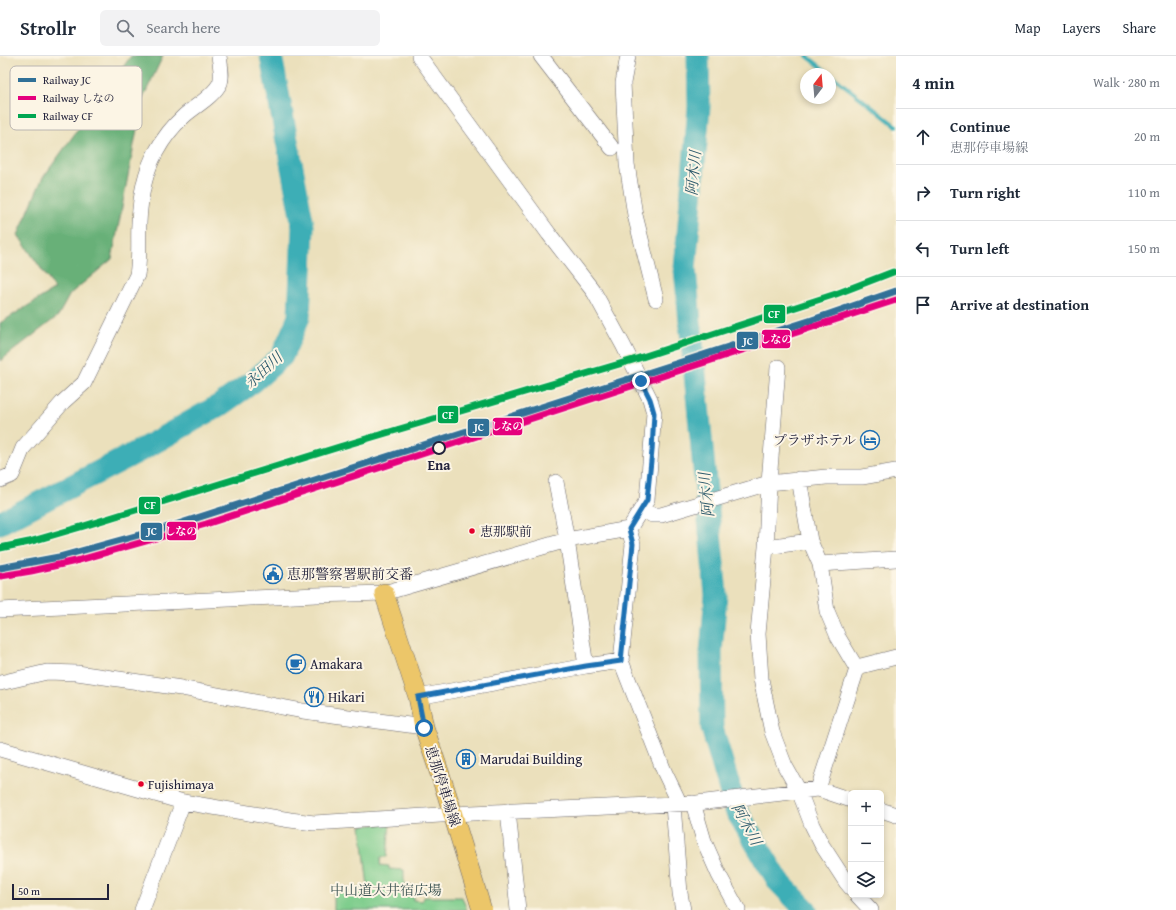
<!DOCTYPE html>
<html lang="en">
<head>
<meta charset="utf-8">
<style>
	body { margin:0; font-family:"Gentium Book Plus","Noto Serif JP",serif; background:#f2f2f3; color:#1f2937 }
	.controls { position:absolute; right:12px; bottom:12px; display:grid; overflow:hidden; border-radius:6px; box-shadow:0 2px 6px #0003 }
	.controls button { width:36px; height:36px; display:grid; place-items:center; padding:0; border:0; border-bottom:1px solid #e0e1e3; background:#fff; color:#1f2937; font:20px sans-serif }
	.compass { position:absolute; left:800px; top:12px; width:36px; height:36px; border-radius:50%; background:#fff; box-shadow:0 2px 6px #0003; rotate:16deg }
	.scale { position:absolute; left:12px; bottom:10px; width:97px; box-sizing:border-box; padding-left:4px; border:2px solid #22223b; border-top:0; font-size:11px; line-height:14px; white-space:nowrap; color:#22223b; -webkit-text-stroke:3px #fcf5e5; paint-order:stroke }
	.stop { position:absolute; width:12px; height:12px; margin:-9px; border:3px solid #1f6fb2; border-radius:50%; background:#fff }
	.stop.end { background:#1f6fb2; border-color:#fff; box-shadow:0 1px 4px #0008 }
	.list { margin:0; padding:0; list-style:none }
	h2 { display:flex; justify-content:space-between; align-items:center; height:52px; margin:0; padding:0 16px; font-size:17px }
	h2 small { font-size:13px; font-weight:400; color:#747a83 }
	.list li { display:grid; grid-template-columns:26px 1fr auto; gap:12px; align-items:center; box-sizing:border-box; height:56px; padding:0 16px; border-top:1px solid #e0e1e3 }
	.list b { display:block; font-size:15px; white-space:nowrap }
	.list p { margin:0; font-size:13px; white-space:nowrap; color:#747a83 }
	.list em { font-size:13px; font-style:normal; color:#747a83 }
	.icon { flex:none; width:22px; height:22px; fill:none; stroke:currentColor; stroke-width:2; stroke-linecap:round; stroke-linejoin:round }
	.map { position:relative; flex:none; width:896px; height:854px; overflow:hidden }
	header { display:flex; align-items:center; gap:24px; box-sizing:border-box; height:56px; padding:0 20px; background:#fff; border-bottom:1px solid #e0e1e3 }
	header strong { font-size:19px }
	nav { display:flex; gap:22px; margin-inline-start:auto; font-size:14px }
	.search { width:280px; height:36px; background:#f2f2f3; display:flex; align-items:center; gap:10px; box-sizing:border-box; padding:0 14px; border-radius:6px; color:#747a83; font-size:15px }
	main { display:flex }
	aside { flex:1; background:#fff }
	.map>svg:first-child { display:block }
	.green { fill:#7fcd8d; stroke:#507864 }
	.forest { fill:#67b078; stroke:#44695a }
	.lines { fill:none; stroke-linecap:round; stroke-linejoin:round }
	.stream { stroke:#3daeb6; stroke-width:4 }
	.river { stroke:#3daeb6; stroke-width:23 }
	.minor-casing { stroke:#686468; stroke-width:16 }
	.major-casing { stroke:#686468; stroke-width:20 }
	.minor { stroke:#fff; stroke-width:15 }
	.major { stroke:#ecc669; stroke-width:19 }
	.rail-1-casing { stroke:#fcf5e5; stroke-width:10 }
	.rail-2-casing { stroke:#fcf5e5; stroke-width:10 }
	.rail-3-casing { stroke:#fcf5e5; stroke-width:10 }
	.rail-1 { stroke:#307097; stroke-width:7 }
	.rail-2 { stroke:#e5007d; stroke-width:7 }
	.rail-3 { stroke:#00a651; stroke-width:7 }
	.route { stroke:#1f6fb2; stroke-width:5 }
	.stop-dot { fill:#fcf5e5; stroke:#22223b; stroke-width:2 }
	.bus-dot { fill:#e4002b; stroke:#fcf5e5; stroke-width:1.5 }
	.labels { text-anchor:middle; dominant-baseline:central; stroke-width:4; stroke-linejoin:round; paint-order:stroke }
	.bus-label { font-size:13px; fill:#22223b; stroke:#fcf5e5; text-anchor:start }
	.poi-label { font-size:14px; fill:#22223b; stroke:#fcf5e5; text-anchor:start }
	.stop-label { font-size:14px; font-weight:bold; fill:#22223b; stroke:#fcf5e5 }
	.street-label { font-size:14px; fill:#22223b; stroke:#fcf5e5 }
	.park-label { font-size:14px; fill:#3e5554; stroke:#fcf5e5 }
	.water-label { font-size:15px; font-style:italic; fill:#2d5a6c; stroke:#fcf5e5 }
	.key { fill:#fcf5e5; stroke:#bbb6b2; stroke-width:1 }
	.key-label { font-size:11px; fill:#22223b }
	.line-badge { stroke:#fcf5e5; stroke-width:1.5 }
	.badge-label { font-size:11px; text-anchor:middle; font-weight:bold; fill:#fff }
</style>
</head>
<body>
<header>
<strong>Strollr</strong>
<div class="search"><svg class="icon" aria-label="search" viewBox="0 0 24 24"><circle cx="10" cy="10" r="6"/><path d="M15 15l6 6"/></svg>Search here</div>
<nav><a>Map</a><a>Layers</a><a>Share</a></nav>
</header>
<main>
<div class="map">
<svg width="896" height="854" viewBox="0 0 896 854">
	<rect width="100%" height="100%" fill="#fcf5e5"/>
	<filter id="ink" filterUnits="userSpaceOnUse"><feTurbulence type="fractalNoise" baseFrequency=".025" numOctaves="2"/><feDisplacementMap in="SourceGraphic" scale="8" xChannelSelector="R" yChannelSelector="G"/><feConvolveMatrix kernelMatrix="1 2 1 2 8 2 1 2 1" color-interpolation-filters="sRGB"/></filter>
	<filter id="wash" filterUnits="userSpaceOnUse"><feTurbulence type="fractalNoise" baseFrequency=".012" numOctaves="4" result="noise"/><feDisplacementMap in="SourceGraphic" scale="16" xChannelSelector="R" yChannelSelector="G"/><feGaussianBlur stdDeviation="0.9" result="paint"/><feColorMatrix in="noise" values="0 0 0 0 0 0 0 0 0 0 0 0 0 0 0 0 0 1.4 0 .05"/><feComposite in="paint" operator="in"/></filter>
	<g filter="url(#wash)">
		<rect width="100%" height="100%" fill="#ebe0bc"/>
		<path class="green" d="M390 767 387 801H381L380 809 389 810V813L404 814V829L414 830 413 844 422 845 423 841H462L467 854H334V835L368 831 361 770Z"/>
		<path class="forest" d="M131 0H163L143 42 112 203 70 238 58 260 0 305V267L55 233 18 179 42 123Z"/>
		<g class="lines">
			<path class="stream" d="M807 0 830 18
				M830 18 896 70"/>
			<path class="river" d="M698 0 699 51 685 213 716 539 711 596 712 672 736 754 779 826 806 854
				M0 467 141 394 220 349 254 325 282 300 299 261 303 170 271 0"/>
		</g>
	</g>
	<g filter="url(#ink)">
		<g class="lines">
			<defs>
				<path id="minor" d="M541 0 612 92
					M628 0 623 27 627 108 635 159 656 243
					M778 311 769 427 766 491 758 578 761 623 772 676 785 710 799 735 812 769 822 789 846 826 851 832
					M799 423 810 485 820 508 827 555 838 581 857 613
					M0 424 12 419 23 392 63 346 84 327 137 219C140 202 138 185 139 167 140 144 144 117 156 96 163 83 173 70 184 60 195 50 213 41 220 27 223 20 220 8 219 0
					M556 426 567 484 586 610
					M642 453 652 459H661L769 427 826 421H862L896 415
					M629 473 633 488 621 605 664 715 677 742 673 749 680 837 683 854
					M766 491 810 485
					M820 508 896 503
					M0 554 316 539 384 537 567 484 629 473 647 444 654 357 650 343 623 289 594 236 549 178 419 0
					M0 627 47 616 77 617 181 632 303 655 424 671
					M418 641 586 610 621 605
					M0 693 183 746 290 764 314 767 472 757 697 747 818 733 851 744
					M818 733 857 613 861 610 896 601
					M693 747 704 785 719 819 738 854
					M881 754 896 759
					M508 755 518 854
					M857 839 871 854
					M142 854 183 746"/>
				<path id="major" d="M384 537 418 641 424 671 447 739 482 854"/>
			</defs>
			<use href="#minor" class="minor-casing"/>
			<use href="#major" class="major-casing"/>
			<use href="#minor" class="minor"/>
			<use href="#major" class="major"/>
			<defs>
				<path id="rail-1" d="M0 512 59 501 175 469 812 264 896 235"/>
				<path id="rail-2" d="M1 520 31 515 76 505 206 468 896 244"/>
				<path id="rail-3" d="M0 492 29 486 84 470 339 391 633 304 836 238 893 216"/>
			</defs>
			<use href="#rail-1" class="rail-1-casing"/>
			<use href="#rail-2" class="rail-2-casing"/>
			<use href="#rail-3" class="rail-3-casing"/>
			<use href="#rail-1" class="rail-1"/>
			<use href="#rail-2" class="rail-2"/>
			<use href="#rail-3" class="rail-3"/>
		</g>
	</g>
	<g class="lines" filter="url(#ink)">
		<path class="route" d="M424 672 418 641 586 610 621 605 633 488 629 473 647 444 652 395 654 357 650 343 641 325"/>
	</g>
	<defs>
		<symbol id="hotel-ring" viewBox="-11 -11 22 22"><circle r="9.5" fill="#fcf5e5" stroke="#1f6fb2" stroke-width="1.5"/><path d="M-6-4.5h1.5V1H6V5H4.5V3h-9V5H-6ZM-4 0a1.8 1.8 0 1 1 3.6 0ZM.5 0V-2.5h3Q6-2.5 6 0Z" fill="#1f6fb2"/></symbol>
		<symbol id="civic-ring" viewBox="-11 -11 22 22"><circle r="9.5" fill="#fcf5e5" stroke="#1f6fb2" stroke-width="1.5"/><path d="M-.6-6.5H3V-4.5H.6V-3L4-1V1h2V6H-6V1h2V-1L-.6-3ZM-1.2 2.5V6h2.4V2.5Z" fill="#1f6fb2"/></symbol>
		<symbol id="cafe-ring" viewBox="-11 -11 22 22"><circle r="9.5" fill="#fcf5e5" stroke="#1f6fb2" stroke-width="1.5"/><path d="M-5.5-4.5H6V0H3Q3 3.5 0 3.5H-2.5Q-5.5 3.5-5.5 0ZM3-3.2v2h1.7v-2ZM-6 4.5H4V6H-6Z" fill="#1f6fb2"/></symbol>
		<symbol id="restaurant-ring" viewBox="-11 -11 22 22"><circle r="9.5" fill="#fcf5e5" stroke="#1f6fb2" stroke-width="1.5"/><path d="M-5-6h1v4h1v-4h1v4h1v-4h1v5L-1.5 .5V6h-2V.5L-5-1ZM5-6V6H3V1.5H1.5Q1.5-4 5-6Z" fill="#1f6fb2"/></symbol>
		<symbol id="building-ring" viewBox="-11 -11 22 22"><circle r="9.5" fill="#fcf5e5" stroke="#1f6fb2" stroke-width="1.5"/><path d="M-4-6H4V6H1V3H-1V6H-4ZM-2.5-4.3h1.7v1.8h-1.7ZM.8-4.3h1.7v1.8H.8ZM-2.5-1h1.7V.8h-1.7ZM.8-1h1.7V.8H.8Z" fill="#1f6fb2"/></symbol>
	</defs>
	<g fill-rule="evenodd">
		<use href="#hotel-ring" x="859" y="373" width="22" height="22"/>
		<use href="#civic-ring" x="262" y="507" width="22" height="22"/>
		<use href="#cafe-ring" x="285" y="597" width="22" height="22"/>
		<use href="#restaurant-ring" x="303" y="630" width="22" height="22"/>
		<use href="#building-ring" x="455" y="692" width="22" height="22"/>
	</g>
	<circle class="stop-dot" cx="439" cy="392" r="6"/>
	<g class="bus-dot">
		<circle cx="472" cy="475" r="3.5"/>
		<circle cx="141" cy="728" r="3.5"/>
	</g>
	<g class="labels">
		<g class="bus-label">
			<text x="480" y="475">恵那駅前</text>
			<text x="148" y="728">Fujishimaya</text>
		</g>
		<g class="poi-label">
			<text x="856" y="384" text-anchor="end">プラザホテル</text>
			<text x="287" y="518">恵那警察署駅前交番</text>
			<text x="310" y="608">Amakara</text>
			<text x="328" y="641">Hikari</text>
			<text x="480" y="703">Marudai Building</text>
		</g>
		<g class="stop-label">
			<text x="439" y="409">Ena</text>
		</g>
		<g class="street-label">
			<text transform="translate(443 730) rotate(72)">恵那停車場線</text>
		</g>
		<g class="park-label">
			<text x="386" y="834">中山道大井宿広場</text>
		</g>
		<g class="water-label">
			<text transform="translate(693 117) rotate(-85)">阿木川</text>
			<text transform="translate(263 314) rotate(-43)">永田川</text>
			<text transform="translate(706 439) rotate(-95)">阿木川</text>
			<text transform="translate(747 768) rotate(62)">阿木川</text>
		</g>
	</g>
	<rect x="10" y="10" width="132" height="64" rx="6" class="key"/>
	<rect x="18" y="22" width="18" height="4" fill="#307097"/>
	<rect x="18" y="40" width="18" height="4" fill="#e5007d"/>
	<rect x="18" y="58" width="18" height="4" fill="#00a651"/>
	<g class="key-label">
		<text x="43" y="28">Railway JC</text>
		<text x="43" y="46">Railway しなの</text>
		<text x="43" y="64">Railway CF</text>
	</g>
	<g class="line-badge">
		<rect x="763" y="248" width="23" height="20" rx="4" fill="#00a651"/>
		<rect x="761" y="273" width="30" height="20" rx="4" fill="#e5007d"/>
		<rect x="736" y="275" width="23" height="19" rx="4" fill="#307097"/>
		<rect x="437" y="349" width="22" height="19" rx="4" fill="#00a651"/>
		<rect x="492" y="361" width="31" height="19" rx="4" fill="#e5007d"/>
		<rect x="467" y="362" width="23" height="19" rx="4" fill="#307097"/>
		<rect x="138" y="440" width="23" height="19" rx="4" fill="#00a651"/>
		<rect x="166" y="465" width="31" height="20" rx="4" fill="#e5007d"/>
		<rect x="140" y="466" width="23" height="19" rx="4" fill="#307097"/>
	</g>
	<g class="badge-label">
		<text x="774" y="262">CF</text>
		<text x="776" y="287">しなの</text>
		<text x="748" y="289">JC</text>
		<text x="448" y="363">CF</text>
		<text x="507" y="374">しなの</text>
		<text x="479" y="375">JC</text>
		<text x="150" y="453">CF</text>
		<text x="181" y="479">しなの</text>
		<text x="152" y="479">JC</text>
	</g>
</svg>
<div class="controls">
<button>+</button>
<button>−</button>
<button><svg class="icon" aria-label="layers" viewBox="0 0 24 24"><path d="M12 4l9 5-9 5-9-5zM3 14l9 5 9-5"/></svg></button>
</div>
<svg class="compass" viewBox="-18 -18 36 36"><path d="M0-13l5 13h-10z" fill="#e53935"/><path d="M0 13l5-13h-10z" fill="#747a83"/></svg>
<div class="scale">50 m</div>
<div class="stop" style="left:424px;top:672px"></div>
<div class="stop end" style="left:641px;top:325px"></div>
</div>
<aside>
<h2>4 min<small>Walk · 280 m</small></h2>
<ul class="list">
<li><svg class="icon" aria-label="ahead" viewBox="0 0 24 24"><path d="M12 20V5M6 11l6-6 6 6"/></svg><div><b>Continue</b><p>恵那停車場線</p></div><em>20 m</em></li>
<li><svg class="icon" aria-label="right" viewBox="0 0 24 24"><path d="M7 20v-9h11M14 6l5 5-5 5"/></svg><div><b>Turn right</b></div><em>110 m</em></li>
<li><svg class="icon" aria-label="left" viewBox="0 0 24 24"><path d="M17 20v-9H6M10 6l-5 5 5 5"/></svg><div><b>Turn left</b></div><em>150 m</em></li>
<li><svg class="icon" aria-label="arrive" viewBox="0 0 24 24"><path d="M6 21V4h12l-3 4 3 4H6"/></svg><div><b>Arrive at destination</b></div></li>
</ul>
</aside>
</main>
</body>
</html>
